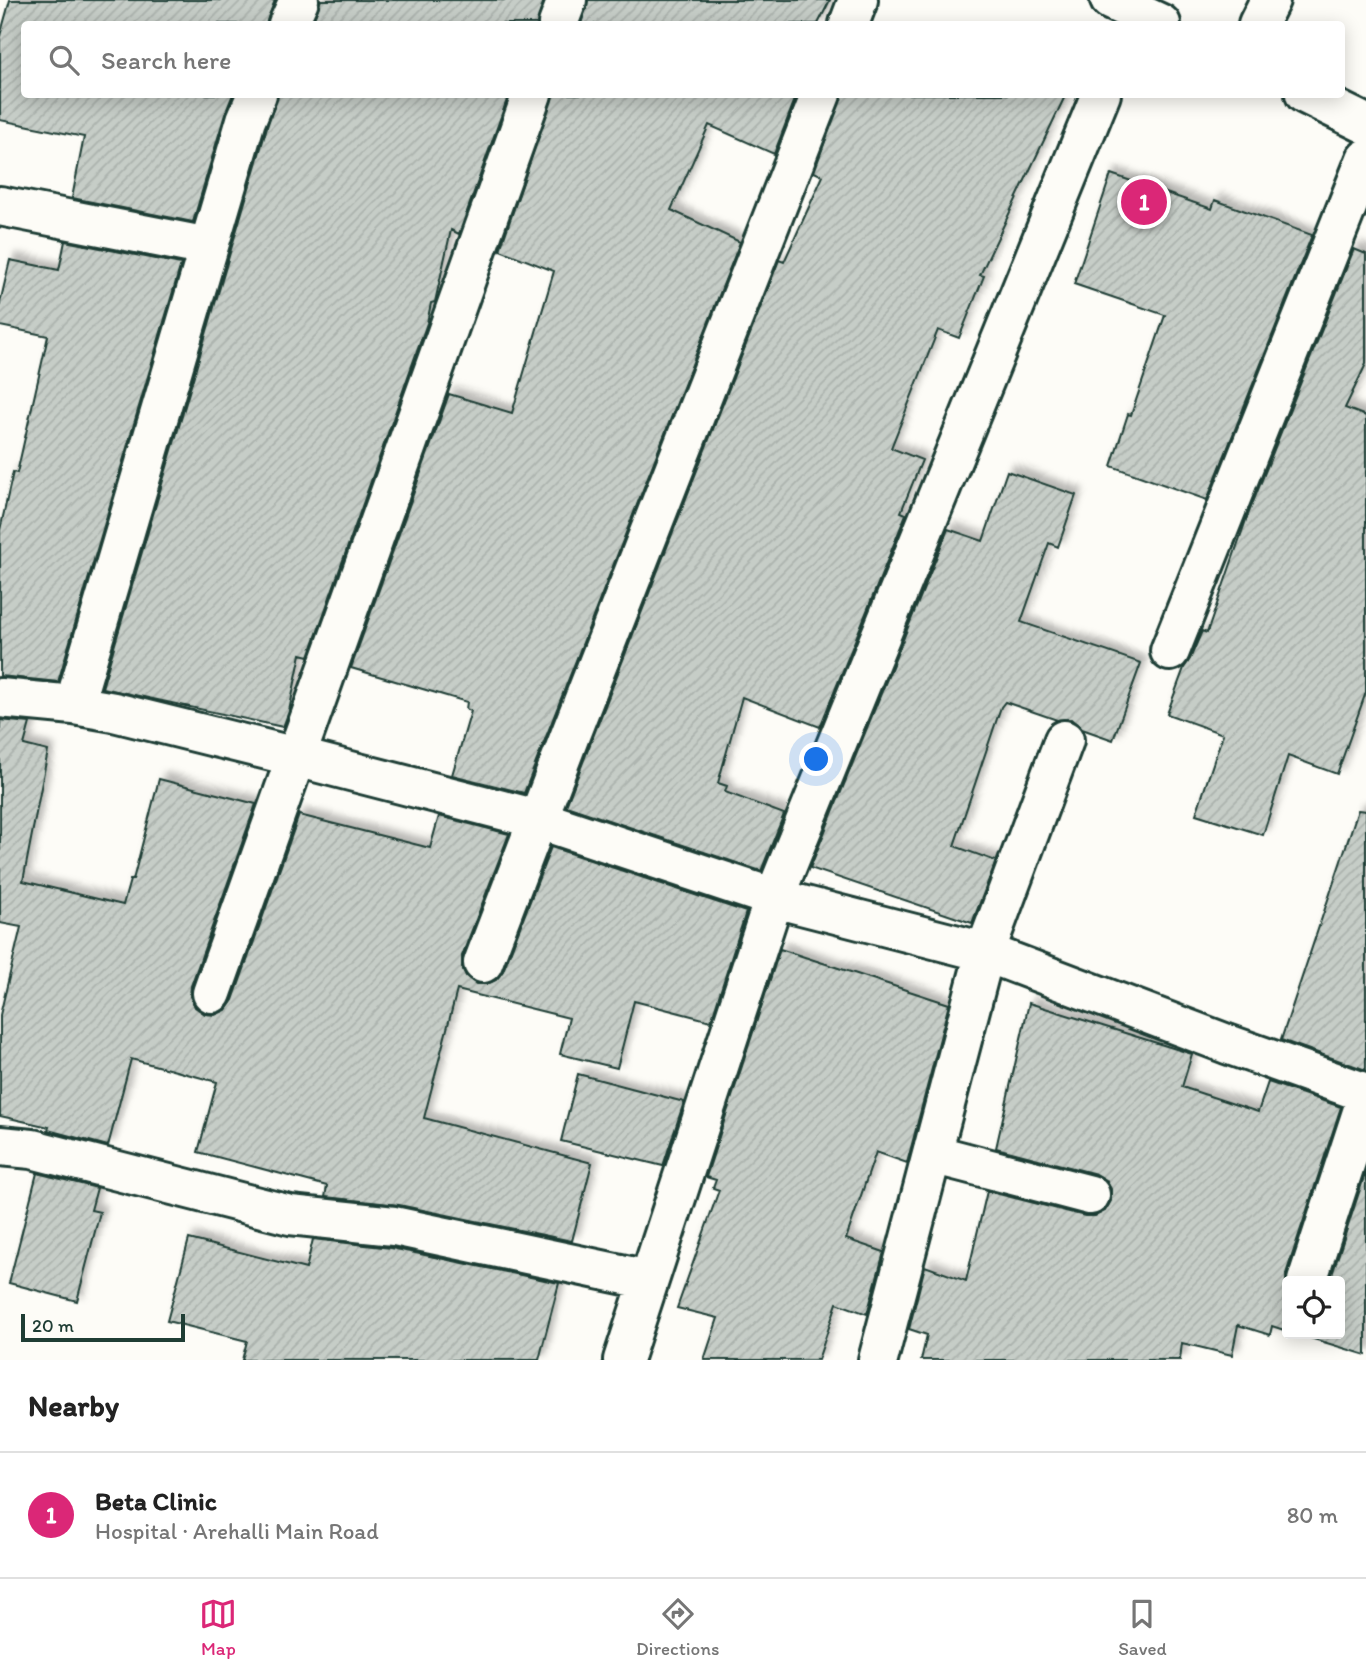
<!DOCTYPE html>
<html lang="en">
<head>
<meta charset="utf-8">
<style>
	body { margin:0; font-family:Itim,sans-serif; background:#f6f6f6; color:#222 }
	.controls { position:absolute; right:21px; bottom:21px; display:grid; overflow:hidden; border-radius:7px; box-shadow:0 4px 18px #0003 }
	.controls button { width:63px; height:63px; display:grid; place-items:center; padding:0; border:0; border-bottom:2px solid #e0e0e0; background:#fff; color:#222; font:35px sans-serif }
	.scale { position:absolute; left:21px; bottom:18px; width:164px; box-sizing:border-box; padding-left:7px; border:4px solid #1f3d34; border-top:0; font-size:19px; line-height:24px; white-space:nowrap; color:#1f3d34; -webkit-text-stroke:5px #fdfcf7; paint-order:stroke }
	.you { position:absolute; left:817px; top:760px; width:24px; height:24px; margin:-18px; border:5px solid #fff; border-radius:50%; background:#1a73e8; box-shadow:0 0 0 10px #1a73e833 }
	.badge { display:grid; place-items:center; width:46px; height:46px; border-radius:50%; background:#db2777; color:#fff; font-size:23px; font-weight:700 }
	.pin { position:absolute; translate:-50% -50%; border:4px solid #fff; box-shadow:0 2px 7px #0006 }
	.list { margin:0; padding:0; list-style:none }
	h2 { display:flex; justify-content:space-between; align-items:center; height:91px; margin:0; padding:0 28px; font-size:30px }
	h2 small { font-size:23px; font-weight:400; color:#767676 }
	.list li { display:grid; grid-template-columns:46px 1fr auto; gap:21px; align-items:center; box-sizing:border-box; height:126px; padding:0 28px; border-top:2px solid #e0e0e0 }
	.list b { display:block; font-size:26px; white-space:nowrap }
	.list p { margin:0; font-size:23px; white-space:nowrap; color:#767676 }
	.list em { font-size:23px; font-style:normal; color:#767676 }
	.icon { flex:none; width:38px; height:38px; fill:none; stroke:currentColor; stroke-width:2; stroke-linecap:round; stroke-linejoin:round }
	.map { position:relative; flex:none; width:1366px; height:1360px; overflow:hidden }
	.search { position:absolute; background:#fff; box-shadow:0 4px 18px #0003; left:21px; right:21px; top:21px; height:77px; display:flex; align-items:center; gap:18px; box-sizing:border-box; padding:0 24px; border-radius:7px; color:#767676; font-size:26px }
	.sheet { height:217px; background:#fff }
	nav { display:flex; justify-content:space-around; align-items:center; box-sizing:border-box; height:98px; border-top:2px solid #e0e0e0; background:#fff; font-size:19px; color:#767676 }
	nav a { display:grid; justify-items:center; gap:4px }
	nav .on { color:#db2777 }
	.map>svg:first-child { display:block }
	.building { fill:url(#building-hatch); stroke:#1f3d34; stroke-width:2; filter:url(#shadow) }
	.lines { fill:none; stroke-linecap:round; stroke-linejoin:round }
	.minor-casing { stroke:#1f3d34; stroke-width:44 }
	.tertiary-casing { stroke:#1f3d34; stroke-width:44 }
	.minor { stroke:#fdfcf7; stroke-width:38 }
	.tertiary { stroke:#fdfcf7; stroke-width:38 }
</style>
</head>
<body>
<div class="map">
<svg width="1366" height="1360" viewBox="0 0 1366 1360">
	<defs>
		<pattern id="building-hatch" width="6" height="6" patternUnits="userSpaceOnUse" patternTransform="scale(1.75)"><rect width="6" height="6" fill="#c6cdc7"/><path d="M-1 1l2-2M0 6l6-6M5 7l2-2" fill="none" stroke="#aab1ac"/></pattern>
		<filter id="shadow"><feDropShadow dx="6" dy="-6" stdDeviation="3.5" flood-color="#0004"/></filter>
	</defs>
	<rect width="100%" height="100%" fill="#fdfcf7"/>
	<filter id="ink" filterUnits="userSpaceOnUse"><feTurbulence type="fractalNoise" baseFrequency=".0143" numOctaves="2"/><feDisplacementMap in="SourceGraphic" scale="14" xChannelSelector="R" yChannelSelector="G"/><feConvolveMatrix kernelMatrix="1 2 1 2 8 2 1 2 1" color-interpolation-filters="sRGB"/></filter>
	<g filter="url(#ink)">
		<path class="building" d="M10 0H275L266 24H24V94H233L225 114 193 222 72 198 84 137 0 120V36Z
			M321 0H544L537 24H312Z
			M588 0H830L818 24H581Z
			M278 94H509L459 234 451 230 435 302 431 303 427 323 309 656 301 654 289 711 283 727 102 688 267 127Z
			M553 94H797L774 154 709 125 671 210 740 242 524 793 452 775 471 711 466 709 467 702 351 668 449 394 512 413 554 271 500 250Z
			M842 94H1066L980 275 984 276 959 338 938 330 891 448 922 460 901 512 906 514 820 727 742 697 718 783 727 786 725 792 784 814 761 871 566 806 779 260 784 262 823 176 814 172Z
			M1111 174 1212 209 1215 200 1312 235 1207 500 1111 466 1128 414 1131 415 1165 315 1074 284Z
			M65 241 181 264 58 682 0 676V530L13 472 17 473 48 336 0 326V303L10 260 59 270Z
			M1354 249 1366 254V364L1345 408 1366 416V692L1337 774 1288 756 1263 835 1196 814 1223 734 1167 714 1184 668 1190 659 1202 631 1207 633 1246 520Z
			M1007 471 1076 495 1058 547 1049 543 1021 622 1141 663 1113 740 1082 729 1071 719 1057 720 1005 702 1001 707 954 846 996 861 972 923 810 868 948 529 983 541Z
			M0 720 30 723 24 745 48 751 23 881 123 905 130 880H133L159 779 256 804 191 986 190 996 195 1007 205 1014 215 1015 226 1010 233 1000 299 815 430 848 439 816 509 834 462 956V967L466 976 476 984H487L496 980 503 971 551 847 746 912 711 1021 634 1001 617 1068 560 1054 569 1018 457 990 424 1118 592 1163 572 1241 399 1205 325 1197 327 1186 198 1152 217 1082 131 1059 108 1146 48 1130 49 1127 0 1116V1015L21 927 0 923Z
			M1358 810 1366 811V1070L1281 1040Z
			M780 949 949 1004 907 1163 876 1152 846 1239 884 1252 867 1314 837 1303 818 1360H704L718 1318 677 1308 719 1190 713 1188 716 1180 706 1177Z
			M1029 1003 1192 1054 1182 1087 1258 1112 1268 1082 1341 1107 1286 1274 1287 1331 1272 1326 1270 1335 1238 1325 1232 1355 1182 1343 1180 1360H921L927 1335 909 1329 925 1266 966 1281 987 1191 1085 1216H1095L1105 1211 1111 1201V1189L1106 1180 1096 1174 996 1148Z
			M578 1074 684 1102 663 1166 561 1141Z
			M1366 1171V1355L1297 1334H1340V1281H1330Z
			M37 1173 97 1188 91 1210 100 1212 77 1301 9 1283Z
			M189 1239 306 1269 313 1239 391 1248 559 1283 539 1360H242L247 1341 167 1321Z"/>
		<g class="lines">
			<defs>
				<path id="minor" d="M288 24 299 0
					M558 24 567 0
					M849 24 858 0
					M1258 24 1270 0
					M0 206 208 247
					M1170 651 1366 159
					M0 698 74 705 114 712 296 757 537 819 774 898 985 952 1227 1044 1366 1093
					M74 705 246 120 257 94
					M483 963 572 730 821 94
					M212 993 532 94
					M0 1146 32 1149 290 1215 394 1226 649 1280
					M932 1154 1090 1195
					M1307 1281 1366 1100
					M623 1360 774 898 1101 94
					M878 1360 985 952 1064 740"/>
				<path id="tertiary" d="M1110 0 1161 24
					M1305 94 1366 124"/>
			</defs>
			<use href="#minor" class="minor-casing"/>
			<use href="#tertiary" class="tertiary-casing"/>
			<use href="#minor" class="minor"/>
			<use href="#tertiary" class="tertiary"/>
		</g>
	</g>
</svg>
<div class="controls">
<button><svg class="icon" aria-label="locate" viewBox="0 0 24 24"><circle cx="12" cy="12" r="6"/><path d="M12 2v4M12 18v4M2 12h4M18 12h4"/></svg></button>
</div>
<div class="scale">20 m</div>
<div class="you"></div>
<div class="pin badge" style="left:1144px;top:202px">1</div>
<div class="search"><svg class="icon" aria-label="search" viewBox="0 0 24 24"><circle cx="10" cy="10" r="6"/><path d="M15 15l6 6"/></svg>Search here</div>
</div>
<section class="sheet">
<h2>Nearby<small></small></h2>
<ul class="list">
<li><span class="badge">1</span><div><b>Beta Clinic</b><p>Hospital · Arehalli Main Road</p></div><em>80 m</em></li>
</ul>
</section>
<nav>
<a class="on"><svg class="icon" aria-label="map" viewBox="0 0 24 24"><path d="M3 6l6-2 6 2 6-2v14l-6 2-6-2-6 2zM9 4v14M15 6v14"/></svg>Map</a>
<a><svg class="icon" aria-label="directions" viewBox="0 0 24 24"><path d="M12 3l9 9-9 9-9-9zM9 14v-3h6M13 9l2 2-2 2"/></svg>Directions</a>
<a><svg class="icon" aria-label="saved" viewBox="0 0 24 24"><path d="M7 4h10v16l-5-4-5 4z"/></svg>Saved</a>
</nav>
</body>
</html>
